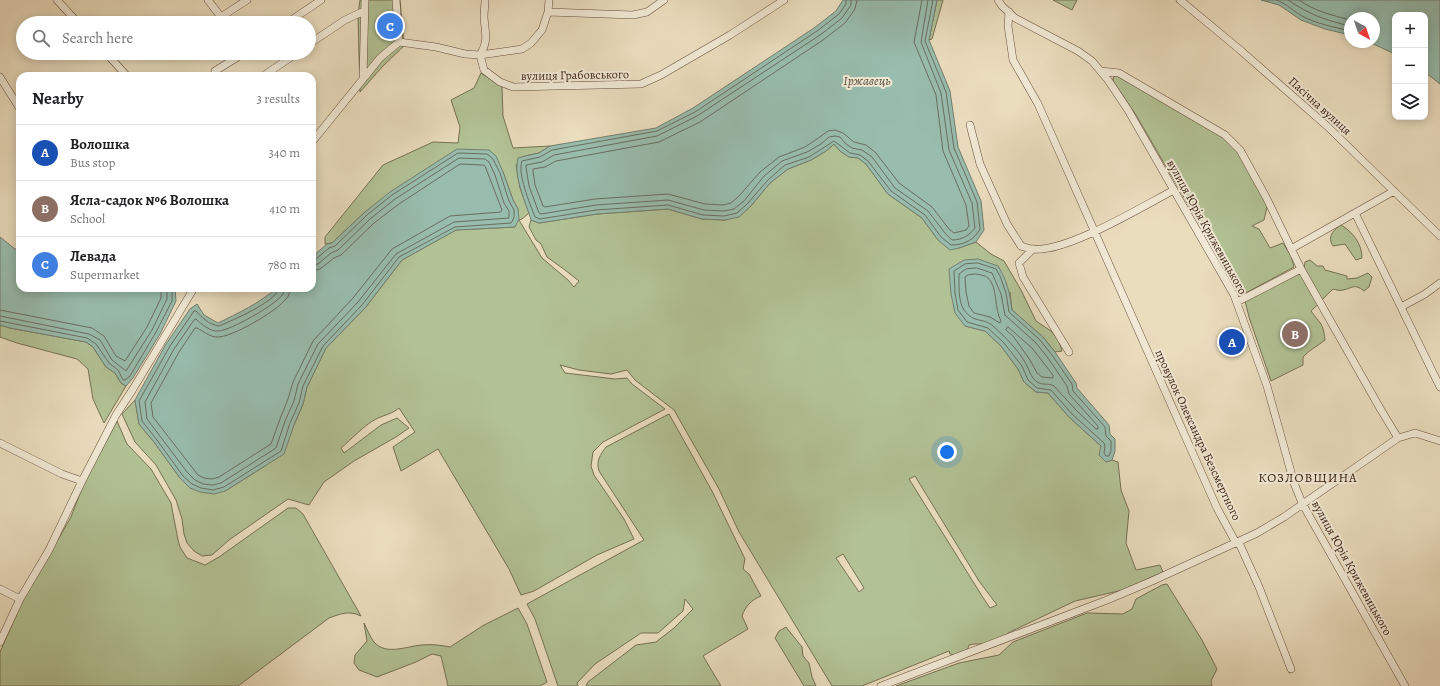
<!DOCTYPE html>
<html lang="en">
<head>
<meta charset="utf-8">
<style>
	body { margin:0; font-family:Alegreya,serif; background:#f2f2f2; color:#202124 }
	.controls { position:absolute; right:12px; top:12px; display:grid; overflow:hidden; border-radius:8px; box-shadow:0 2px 10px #0003 }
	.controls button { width:36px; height:36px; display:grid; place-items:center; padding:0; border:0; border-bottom:1px solid #e0e0e0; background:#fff; color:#202124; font:20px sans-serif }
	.compass { position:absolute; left:1344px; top:12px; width:36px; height:36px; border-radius:50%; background:#fff; box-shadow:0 2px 10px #0003; rotate:140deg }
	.you { position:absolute; left:947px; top:452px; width:14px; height:14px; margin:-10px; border:3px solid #fff; border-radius:50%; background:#1a73e8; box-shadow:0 0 0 6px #1a73e833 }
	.badge { display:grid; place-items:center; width:26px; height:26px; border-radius:50%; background:#8f2418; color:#fff; font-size:13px; font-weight:700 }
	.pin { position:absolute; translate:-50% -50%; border:2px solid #fff; box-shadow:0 1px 4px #0006 }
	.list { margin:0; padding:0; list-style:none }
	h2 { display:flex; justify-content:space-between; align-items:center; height:52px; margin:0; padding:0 16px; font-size:17px }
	h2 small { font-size:13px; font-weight:400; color:#757577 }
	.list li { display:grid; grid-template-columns:26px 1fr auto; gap:12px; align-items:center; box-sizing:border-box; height:56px; padding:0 16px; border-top:1px solid #e0e0e0 }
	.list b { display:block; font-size:15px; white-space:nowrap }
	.list p { margin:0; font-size:13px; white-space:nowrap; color:#757577 }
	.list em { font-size:13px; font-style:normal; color:#757577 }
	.icon { flex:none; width:22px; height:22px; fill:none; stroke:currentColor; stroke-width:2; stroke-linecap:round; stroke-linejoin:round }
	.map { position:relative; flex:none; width:1440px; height:686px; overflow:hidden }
	.search { position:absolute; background:#fff; box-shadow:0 2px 10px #0003; left:16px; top:16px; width:300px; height:44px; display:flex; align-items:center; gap:10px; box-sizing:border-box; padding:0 14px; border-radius:22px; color:#757577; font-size:15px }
	.panel { position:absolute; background:#fff; box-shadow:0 2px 10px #0003; left:16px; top:72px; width:300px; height:220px; border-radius:12px }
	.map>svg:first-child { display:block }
	.green { fill:#b2c295; stroke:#767154; fill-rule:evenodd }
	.water { fill:#98bcad; stroke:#737e70 }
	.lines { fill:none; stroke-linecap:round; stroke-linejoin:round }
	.shore { stroke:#6a6e60; stroke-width:1 }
	.minor-casing { stroke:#674f3e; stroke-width:8 }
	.minor { stroke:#f1e9d5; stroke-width:7 }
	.labels { text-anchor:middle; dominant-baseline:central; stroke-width:4; stroke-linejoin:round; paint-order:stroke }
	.street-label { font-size:12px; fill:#3b2014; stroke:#f1e9d5 }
	.water-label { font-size:13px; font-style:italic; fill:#574f42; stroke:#f1e9d5 }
	.neighbourhood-label { font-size:13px; letter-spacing:1px; fill:#3b2014; stroke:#f1e9d5 }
</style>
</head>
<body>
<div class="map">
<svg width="1440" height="686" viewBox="0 0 1440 686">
	<rect width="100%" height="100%" fill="#eaddbe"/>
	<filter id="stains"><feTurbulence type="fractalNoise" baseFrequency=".005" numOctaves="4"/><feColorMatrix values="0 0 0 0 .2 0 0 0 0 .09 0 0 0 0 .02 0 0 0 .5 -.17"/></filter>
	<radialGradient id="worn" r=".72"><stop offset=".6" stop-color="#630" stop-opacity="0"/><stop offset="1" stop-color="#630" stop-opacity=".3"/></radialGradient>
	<path class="green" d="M360 0H400L404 46 383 66 360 92 358 15Z
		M937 0H943L932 39 929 40Z
		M1053 0H1077L1072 10Z
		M481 73 502 87 503 116 513 148 550 146 539 153 525 156 516 165 520 188 529 213 522 219 519 220 542 258 568 280 574 287 579 281 565 270 547 257 541 244 536 240 529 227 531 220 539 223 597 214 668 209 702 219 725 220 750 207 770 183 788 169 811 160 826 151 834 144 840 151 849 157 858 158 866 164 888 194 922 218 938 240 959 248 976 242 991 254 1004 261 1021 290 1036 321 1051 331 1059 341 1062 351 1055 352 1043 337 1012 310 1010 292 965 326 985 331 1001 346 1018 369 1024 382 1036 392 1048 393 1069 417 1101 446 1106 462 1112 460 1118 462 1121 490 1129 511 1126 543 1136 570 1160 565 1163 572 1123 590 1075 601 1008 633 1007 635 983 644H974L969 645C968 653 957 656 950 654L949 651 862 686H832L739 532 719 489 674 410 635 380 627 370 611 374 579 370 560 365 565 373 615 379 627 378 632 384 665 409 603 442 593 452 591 466 594 475 624 519 634 539 597 555 534 591 521 595 509 569 438 449 401 471 393 447 415 432 399 408C392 414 384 415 376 419 363 426 353 438 341 448L344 453 381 425 397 418 409 428 396 437 354 461 324 482 309 505 288 499 229 540 212 555 202 556 194 551 187 543 184 534 182 519 176 500 156 465 135 442 122 414 135 400 139 424 154 442 180 478 190 488 225 491 265 466 294 425 303 404 307 387 326 348 365 308 402 260 456 230 515 227 518 209 513 200 503 172 365 212 332 243 325 244V237L383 165 433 142 458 143 460 127 451 100 474 88ZM915 476 979 581 997 605 990 608 982 596 909 479ZM843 554 864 588 859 592 836 558Z
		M1116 75 1224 136 1241 155 1268 203 1264 220 1252 226 1259 229 1270 248 1283 243 1291 256 1294 267 1242 295 1238 291 1217 253 1215 242 1210 241 1207 237 1136 115 1113 81V78Z
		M1341 225C1353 232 1362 244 1362 258L1356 260 1345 244 1333 246C1327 237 1333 230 1341 225Z
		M1310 260 1317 266H1323L1325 270 1347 276V279L1357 278 1368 273 1372 277 1369 287 1364 291C1354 283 1353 288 1343 290 1340 291 1336 290 1333 289 1325 296 1319 304 1311 311 1321 325 1323 322 1325 340 1318 346 1309 350 1303 357V365L1271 381 1249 317 1245 301 1304 268 1305 262Z
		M0 325 10 328 86 342 93 347 106 367 115 373 121 383 126 386 104 423 93 399 88 369 77 359 17 343 0 337Z
		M669 414 712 491 745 559 743 569 749 574 761 596C751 600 745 607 742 616L748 629 703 656 721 686H586L588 682 636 645 656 642 674 628 693 609 685 599 683 611 658 633H641L595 664 577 683 578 686H558L535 619 527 604 644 540 599 471C596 461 600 455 606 447Z
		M117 421 127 444 151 469 171 503 178 540 180 547 187 558 205 565 219 557 288 508H296L303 514 361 616C349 610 340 614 329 618L238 686H0V652L23 600 71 517 84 483Z
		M1167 584 1202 640 1217 669 1211 681 1212 686H896L959 663 999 655 1013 642 1087 613 1123 614 1132 609 1136 599 1162 585Z
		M518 608 527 624 547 682 540 686H448L441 656 432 654 416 662 377 677 359 670 354 663 355 655 367 641 364 623C367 629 370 637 374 642 386 656 407 646 422 645 432 644 440 645 450 647L484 625Z
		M786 627 802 647 803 656 809 663 812 677 816 686H804L775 638 779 631Z"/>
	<path class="water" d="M843 0H937L929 40 950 91 958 147 981 201 984 230 976 242 959 248 950 250 938 240 922 218 888 194 866 164 858 158 849 157 840 151 834 144 826 151 811 160 788 169 770 183 750 207 739 217 725 220 702 219 668 209 597 214 539 223 531 220C526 202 513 177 518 158L525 156 539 153 550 146 656 128 693 108 814 28 836 11Z
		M1261 0H1440V84L1425 72V15H1395V54L1369 42H1374V18H1350V35L1325 29 1301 20 1279 5Z
		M457 149 489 150 496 156 503 172 513 200 518 209 519 219 515 227 456 230 402 260 365 308 326 348 307 387 303 404 294 425 284 454 225 491 214 494 200 492 190 488 180 478 154 442 139 424 135 400 166 344 190 309 197 304 204 315 218 323C239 313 259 303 277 288H312V257L327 244 332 243 365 212 390 192Z
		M0 237 15 249 20 250V288H175L176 301 160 334 133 378 126 386 121 383 115 373 106 367 93 347 86 342 10 328 0 325Z
		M978 259 998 266C1007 280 1010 294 1012 310L1043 337 1055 352 1076 383 1077 388 1109 425 1110 434 1115 439V451L1112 460 1106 462 1099 455 1101 446 1069 417 1048 393 1036 392 1024 382 1018 369 1001 346 985 331 965 326 955 313 951 294 949 269 964 260Z"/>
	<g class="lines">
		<path class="shore" d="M846 0V4L839 14 817 31 695 112 657 131 552 150 540 157 522 161C517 173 530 204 535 217L540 219 596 210 668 205 703 215 724 216 737 213 747 204 768 180 785 165 809 157 834 141 850 153 860 155 868 161 891 191 925 215 941 237 951 245C964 245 974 240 980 229L977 202 954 148 946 92 925 41 933 0
			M851 0V5L842 18 820 35 697 116 657 136 554 155 542 162 526 165V167L529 186 539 213 541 214 596 205 668 200 704 210 724 211 734 209 744 201 764 176 782 161 807 152 821 144 829 137 835 136 840 137 846 144 852 148 862 150 872 157 895 188 928 211 945 233 952 240C962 240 970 235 975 228L972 203 949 150 941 93 921 42 928 0
			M857 0 855 9 845 23 823 40 700 122 659 142 556 161 545 167 533 169V171L535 185 543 206 545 207 595 199 668 194 705 204 723 205 731 203 739 196 760 172 779 157 805 147 817 139 828 131 835 130 843 133 854 142 866 145 876 153 899 183 932 207 949 229 954 233 966 230 969 226 966 205 943 151 936 95 914 42 922 0
			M1276 0C1286 3 1293 11 1302 16 1317 24 1334 27 1350 31
			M1288 0C1310 15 1325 20 1350 26
			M1299 0C1314 11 1332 15 1350 20
			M978 263 996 269 1000 276 1006 293 1009 312 1040 340 1052 355 1072 384 1073 391 1105 427 1106 436 1111 441V451L1109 456H1106L1104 453 1105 446 1104 443 1072 414 1051 390 1037 388 1028 380 1022 366 1004 343 988 328 967 322 958 310 955 293 954 271 965 264Z
			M977 268 992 273 1001 294 1005 315 1036 343 1048 358 1067 386 1069 394 1098 426V429H1096L1076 410 1054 386C1049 383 1044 385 1039 383 1032 380 1030 372 1027 366 1019 350 1005 337 993 326 983 317 974 324 964 310 958 301 959 285 959 274L966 269Z
			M976 274C980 275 985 275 988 278 998 287 994 309 1001 321L1000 323 990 317 974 313 969 306 966 292 965 277 968 275Z
			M279 288C278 301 231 321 219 326 210 325 202 318 196 311H194L170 346 139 401 142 421 157 440 183 476 192 484 201 488 213 490 224 487 281 451 290 423 299 403 303 386 323 346 362 305 399 257 455 227 511 223 514 218V210L509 201 500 173 493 159 487 154 458 153 392 195 367 215 335 246 329 248 316 259 312 260
			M284 288C284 291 284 292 283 294 277 304 230 331 218 331 211 332 201 324 196 319L194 320 174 349 145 402 147 419 187 472 195 480 203 484 213 485 221 483 276 448 285 421 294 401 298 384 318 344 358 302 396 254 454 222 509 218V211L504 203 495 175 489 162 485 159 459 158 395 199 370 219 338 250 331 253 318 264 312 265
			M290 288C290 292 289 296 286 299 277 311 231 338 217 337 210 337 203 331 197 328H195L179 352 151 403 153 417 198 475 204 478 212 479 219 477 271 444 280 419 288 399 293 382 313 341 353 298 392 249 450 216 501 212 502 210 485 166 483 165 460 164 399 204 374 223 341 255 334 258 320 269 312 271
			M0 310 92 328 104 336 116 356 125 361 147 327 161 298V288
			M0 316 89 334 100 340 112 360 126 371 152 330 167 299V288
			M0 321 87 338 96 344 109 363 118 370 123 380H125L130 376 156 332 172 301V288
			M1008 327 1032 348 1053 375V378L1042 377 1037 373 1030 360 1013 336 1006 330Z"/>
		<defs>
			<path id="minor" d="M57 0 78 23
				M208 0 221 17 247 0
				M998 0 1002 6 1015 18 1078 51 1092 61 1108 80 1128 110 1234 295 1267 386 1294 483 1302 503 1405 686
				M1180 0 1239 49 1327 126 1440 236
				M548 12 549 0
				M1009 12 1008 26 1013 60 1038 104 1217 508 1236 543 1240 545 1259 587 1291 669
				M287 23 321 0
				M399 42 436 47 465 54 480 55 522 49 531 43 542 30 548 12 633 15 647 12 664 0
				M309 44 345 20 364 11
				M106 53 127 76
				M480 55 484 70 500 82 513 87 641 84 661 75 730 35 784 0
				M480 55C489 40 485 33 484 17 484 11 485 6 485 0
				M215 71 244 53
				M1101 71 1119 73 1225 135 1240 150 1266 197 1301 269 1381 410 1398 438
				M263 76 297 53
				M0 77 20 109
				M363 78 365 0
				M970 125 980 164 1007 224 1021 246C1025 247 1029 249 1033 249 1066 253 1143 206 1174 190
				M312 142 380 58 399 42 396 0
				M1355 213 1440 387
				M1033 249 1019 263 1023 277 1069 352
				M1291 249 1394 191
				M1237 302 1301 269
				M1401 307 1425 294 1440 283
				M0 443 62 474 82 481
				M0 589 20 599
				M0 642 20 599 49 550 82 481 116 415 133 389 194 288
				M881 686 1107 600 1152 581 1257 533 1284 517 1398 438 1415 433 1440 441"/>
		</defs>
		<use href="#minor" class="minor-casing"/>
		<use href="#minor" class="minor"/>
	</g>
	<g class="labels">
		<g class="street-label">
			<text transform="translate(575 75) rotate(-1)">вулиця Грабовського</text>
			<text transform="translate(1320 106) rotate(42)">Пасічна вулиця</text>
			<text transform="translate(1207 227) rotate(61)">вулиця Юрія Крижевицького</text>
			<text transform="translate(1198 435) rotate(65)">провулок Олександра Безсмертного</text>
			<text transform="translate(1352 568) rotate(61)">вулиця Юрія Крижевицького</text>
		</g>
		<g class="water-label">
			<text x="867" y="80">Іржавець</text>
		</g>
		<g class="neighbourhood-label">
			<text x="1308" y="477">КОЗЛОВЩИНА</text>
		</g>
	</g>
	<rect width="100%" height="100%" filter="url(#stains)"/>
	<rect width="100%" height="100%" fill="url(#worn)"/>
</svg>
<div class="controls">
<button>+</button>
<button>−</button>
<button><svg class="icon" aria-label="layers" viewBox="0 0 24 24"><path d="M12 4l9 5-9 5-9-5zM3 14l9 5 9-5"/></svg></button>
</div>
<svg class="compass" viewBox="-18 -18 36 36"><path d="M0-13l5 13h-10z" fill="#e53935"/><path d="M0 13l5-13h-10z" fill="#757577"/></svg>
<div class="you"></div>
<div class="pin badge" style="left:1232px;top:342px;background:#1a4fb4">A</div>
<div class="pin badge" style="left:1295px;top:334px;background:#8d6e63">B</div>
<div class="pin badge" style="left:390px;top:26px;background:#3f7fe0">C</div>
<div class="search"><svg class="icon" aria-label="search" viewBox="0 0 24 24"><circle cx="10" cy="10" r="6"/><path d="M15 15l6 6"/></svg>Search here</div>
<section class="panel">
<h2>Nearby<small>3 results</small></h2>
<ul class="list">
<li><span class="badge" style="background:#1a4fb4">A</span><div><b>Волошка</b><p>Bus stop</p></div><em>340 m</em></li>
<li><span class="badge" style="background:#8d6e63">B</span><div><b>Ясла-садок №6 Волошка</b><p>School</p></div><em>410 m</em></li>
<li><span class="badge" style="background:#3f7fe0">C</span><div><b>Левада</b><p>Supermarket</p></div><em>780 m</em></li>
</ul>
</section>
</div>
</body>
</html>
